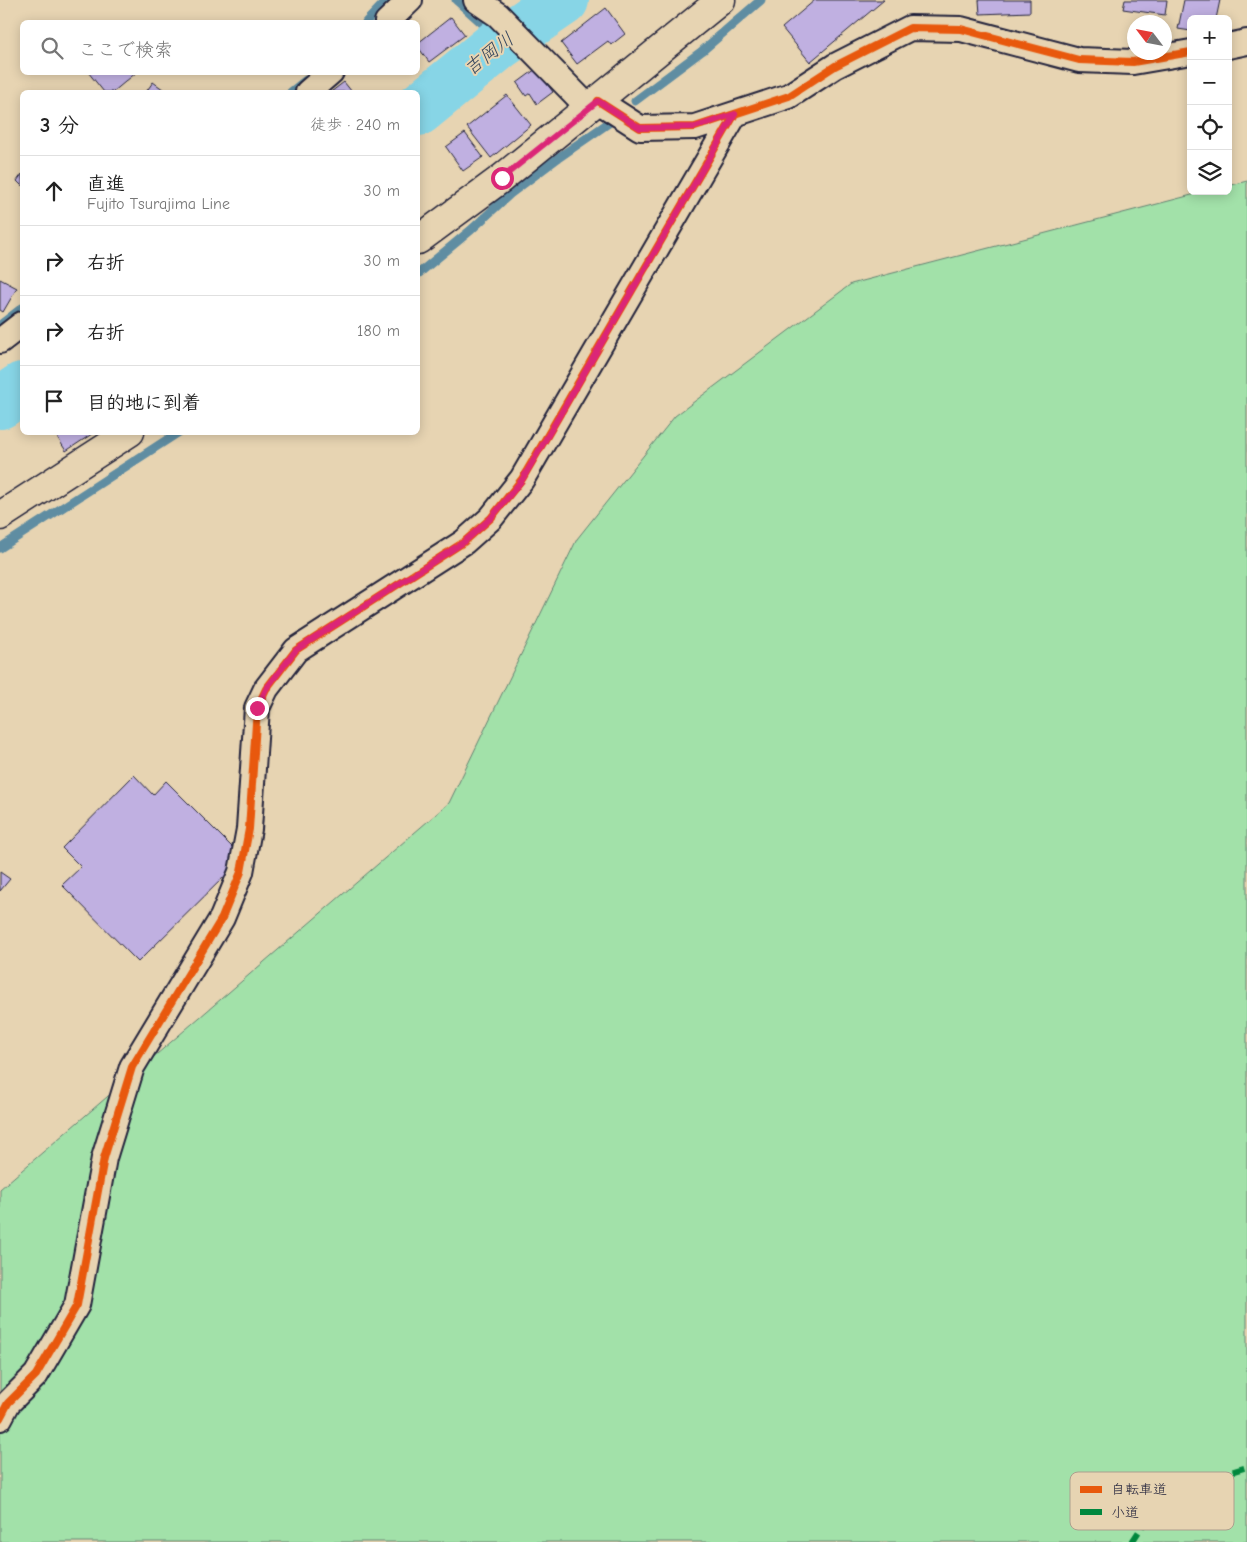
<!DOCTYPE html>
<html lang="ja">
<head>
<meta charset="utf-8">
<style>
	body { margin:0; font-family:"Comic Neue","Klee One",sans-serif; background:#f2f2f2; color:#222 }
	.controls { position:absolute; right:15px; top:15px; display:grid; overflow:hidden; border-radius:8px; box-shadow:0 2px 12px #0003 }
	.controls button { width:45px; height:45px; display:grid; place-items:center; padding:0; border:0; border-bottom:1px solid #e0e0e0; background:#fff; color:#222; font:25px sans-serif }
	.compass { position:absolute; left:1127px; top:15px; width:45px; height:45px; border-radius:50%; background:#fff; box-shadow:0 2px 12px #0003; rotate:302deg }
	.stop { position:absolute; width:15px; height:15px; margin:-11px; border:4px solid #db2777; border-radius:50%; background:#fff }
	.stop.end { background:#db2777; border-color:#fff; box-shadow:0 1px 5px #0008 }
	.list { margin:0; padding:0; list-style:none }
	h2 { display:flex; justify-content:space-between; align-items:center; height:65px; margin:0; padding:0 20px; font-size:21px }
	h2 small { font-size:16px; font-weight:400; color:#767676 }
	.list li { display:grid; grid-template-columns:32px 1fr auto; gap:15px; align-items:center; box-sizing:border-box; height:70px; padding:0 20px; border-top:1px solid #e0e0e0 }
	.list b { display:block; font-size:19px; white-space:nowrap }
	.list p { margin:0; font-size:16px; white-space:nowrap; color:#767676 }
	.list em { font-size:16px; font-style:normal; color:#767676 }
	.icon { flex:none; width:28px; height:28px; fill:none; stroke:currentColor; stroke-width:2; stroke-linecap:round; stroke-linejoin:round }
	.map { position:relative; flex:none; width:1247px; height:1542px; overflow:hidden }
	.search { position:absolute; background:#fff; box-shadow:0 2px 12px #0003; left:20px; top:20px; width:400px; height:55px; display:flex; align-items:center; gap:12px; box-sizing:border-box; padding:0 18px; border-radius:8px; color:#767676; font-size:19px }
	.panel { position:absolute; background:#fff; box-shadow:0 2px 12px #0003; left:20px; top:90px; width:400px; height:345px; border-radius:8px }
	.map>svg:first-child { display:block }
	.green { fill:#a2e1a9; stroke:#628272 }
	.lines { fill:none; stroke-linecap:round; stroke-linejoin:round }
	.stream { stroke:#5f8da2; stroke-width:9 }
	.river { stroke:#87d5e6; stroke-width:52 }
	.building { fill:#c0b0e1; stroke:#22223b }
	.minor-casing { stroke:#22223b; stroke-width:28 }
	.secondary-casing { stroke:#22223b; stroke-width:31 }
	.minor { stroke:#e7d4b2; stroke-width:24 }
	.secondary { stroke:#e7d4b2; stroke-width:28 }
	.quiet { stroke:#00873e; stroke-width:6; stroke-dasharray:12 6; stroke-linecap:butt }
	.cycleway-casing { stroke:#e7d4b2; stroke-width:11 }
	.cycleway { stroke:#e8590c; stroke-width:8 }
	.route { stroke:#db2777; stroke-width:6 }
	.labels { text-anchor:middle; dominant-baseline:central; stroke-width:4; stroke-linejoin:round; paint-order:stroke }
	.water-label { font-size:19px; font-style:italic; fill:#36465d; stroke:#e7d4b2 }
	.key { fill:#e7d4b2; stroke:#ac9f8e; stroke-width:1 }
	.key-label { font-size:14px; fill:#22223b }
</style>
</head>
<body>
<div class="map">
<svg width="1247" height="1542" viewBox="0 0 1247 1542">
	<rect width="100%" height="100%" fill="#e7d4b2"/>
	<filter id="ink" filterUnits="userSpaceOnUse"><feTurbulence type="fractalNoise" baseFrequency=".02" numOctaves="2"/><feDisplacementMap in="SourceGraphic" scale="10" xChannelSelector="R" yChannelSelector="G"/><feConvolveMatrix kernelMatrix="1 2 1 2 8 2 1 2 1" color-interpolation-filters="sRGB"/></filter>
	<g filter="url(#ink)">
		<path class="green" d="M1247 181V1542H0V1189L449 803 577 539 675 416 851 284 1207 191H1228V186Z"/>
		<g class="lines">
			<path class="stream" d="M456 0 484 25 499 44
				M366 22 387 0
				M291 92 306 80
				M635 101 702 51 761 0
				M418 274 471 230 510 194 558 158 610 122
				M0 325 22 308
				M0 548 179 432"/>
			<path class="river" d="M418 110 499 44 563 0
				M0 403 22 388"/>
		</g>
		<path class="building" d="M815 0H884L810 62 782 28Z
			M979 0H1030V12L980 14Z
			M1125 0H1167L1165 15 1123 9Z
			M1184 0H1220L1216 19H1191V31L1178 29Z
			M606 8 625 34 611 45 608 41 577 64 561 43Z
			M451 17 465 35 429 62 418 47V43Z
			M536 69 553 92 537 104 530 93 526 96 517 83Z
			M88 72H137L113 92H104Z
			M153 82 167 92H146Z
			M344 82 352 92H331Z
			M507 95 531 125 491 158 467 127Z
			M465 133 483 157 463 171 446 147Z
			M22 174V186L17 181Z
			M0 279 17 288 3 312 0 310Z
			M54 432H95L66 451Z
			M134 775 153 795 166 781 243 858 138 962 62 885 81 867 62 848Z
			M0 872 10 879 0 891Z"/>
		<g class="lines">
			<defs>
				<path id="minor" d="M476 0 498 15 589 108
					M387 22 410 0
					M1228 46 1247 42
					M308 92 331 72
					M598 101 640 128 695 127 789 96 835 66 910 28 961 29 1079 60 1133 62 1191 52
					M0 341 22 324
					M0 1418 8 1403 36 1375 77 1305 104 1158 132 1067 222 918 241 872 249 829 257 708 266 689 296 650 464 542 491 518 522 479 735 114"/>
				<path id="secondary" d="M418 240 502 178 721 0
					M0 516 130 432"/>
			</defs>
			<use href="#minor" class="minor-casing"/>
			<use href="#secondary" class="secondary-casing"/>
			<use href="#minor" class="minor"/>
			<use href="#secondary" class="secondary"/>
			<path class="quiet" d="M1132 1542 1143 1525 1207 1479 1247 1467"/>
			<defs>
				<path id="cycleway" d="M598 101 640 128 695 127 789 96 835 66 910 28 961 29 1079 60 1133 62 1191 52
					M0 1418 8 1403 36 1375 77 1305 104 1158 132 1067 222 918 241 872 249 829 257 708 266 689 296 650 464 542 491 518 522 479 735 114"/>
			</defs>
			<use href="#cycleway" class="cycleway-casing"/>
			<use href="#cycleway" class="cycleway"/>
		</g>
	</g>
	<g class="lines" filter="url(#ink)">
		<path class="route" d="M257 708 266 689 296 650 464 542 491 518 522 480 735 114 695 127 640 128 598 101 502 178"/>
	</g>
	<g class="labels">
		<g class="water-label">
			<text transform="translate(489 54) rotate(-38)">吉岡川</text>
		</g>
	</g>
	<rect x="1070" y="1472" width="164" height="58" rx="8" class="key"/>
	<rect x="1080" y="1486" width="22" height="7" fill="#e8590c"/>
	<rect x="1080" y="1509" width="22" height="6" fill="#00873e"/>
	<g class="key-label">
		<text x="1111" y="1494">自転車道</text>
		<text x="1111" y="1517">小道</text>
	</g>
</svg>
<div class="controls">
<button>+</button>
<button>−</button>
<button><svg class="icon" aria-label="locate" viewBox="0 0 24 24"><circle cx="12" cy="12" r="6"/><path d="M12 2v4M12 18v4M2 12h4M18 12h4"/></svg></button>
<button><svg class="icon" aria-label="layers" viewBox="0 0 24 24"><path d="M12 4l9 5-9 5-9-5zM3 14l9 5 9-5"/></svg></button>
</div>
<svg class="compass" viewBox="-18 -18 36 36"><path d="M0-13l5 13h-10z" fill="#e53935"/><path d="M0 13l5-13h-10z" fill="#767676"/></svg>
<div class="stop" style="left:502px;top:178px"></div>
<div class="stop end" style="left:257px;top:708px"></div>
<div class="search"><svg class="icon" aria-label="search" viewBox="0 0 24 24"><circle cx="10" cy="10" r="6"/><path d="M15 15l6 6"/></svg>ここで検索</div>
<section class="panel">
<h2>3 分<small>徒歩 · 240 m</small></h2>
<ul class="list">
<li><svg class="icon" aria-label="ahead" viewBox="0 0 24 24"><path d="M12 20V5M6 11l6-6 6 6"/></svg><div><b>直進</b><p>Fujito Tsurajima Line</p></div><em>30 m</em></li>
<li><svg class="icon" aria-label="right" viewBox="0 0 24 24"><path d="M7 20v-9h11M14 6l5 5-5 5"/></svg><div><b>右折</b></div><em>30 m</em></li>
<li><svg class="icon" aria-label="right" viewBox="0 0 24 24"><path d="M7 20v-9h11M14 6l5 5-5 5"/></svg><div><b>右折</b></div><em>180 m</em></li>
<li><svg class="icon" aria-label="arrive" viewBox="0 0 24 24"><path d="M6 21V4h12l-3 4 3 4H6"/></svg><div><b>目的地に到着</b></div></li>
</ul>
</section>
</div>
</body>
</html>
